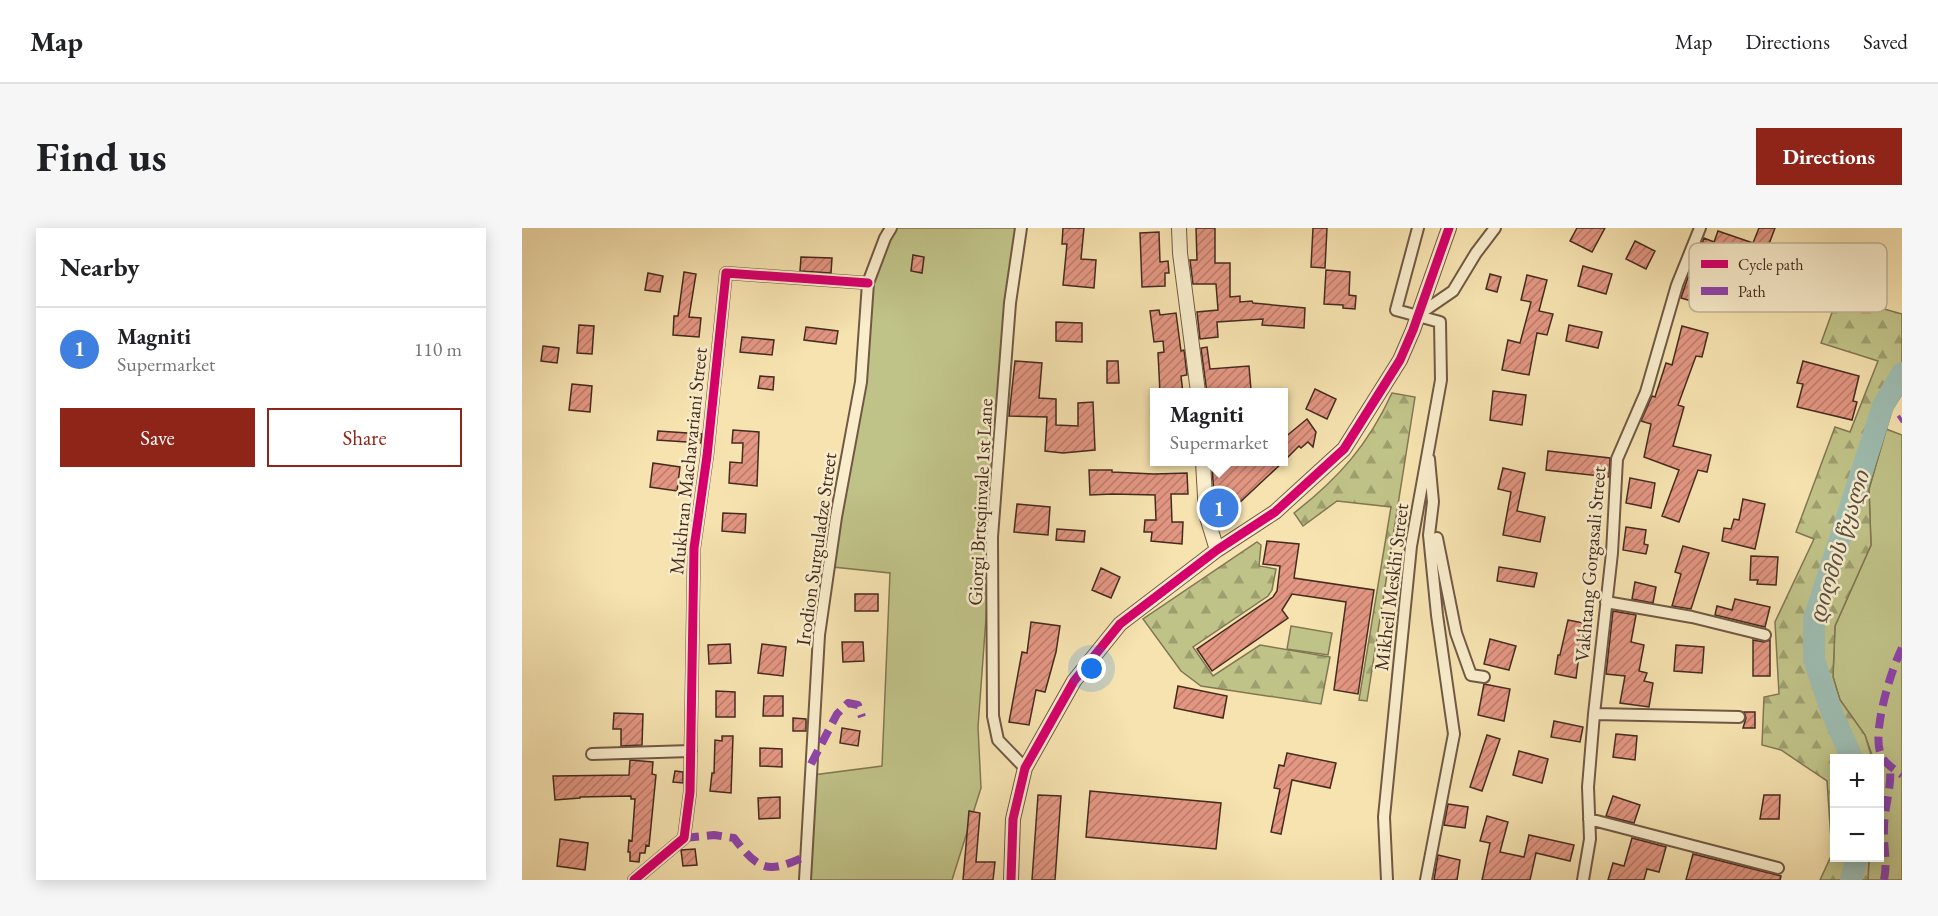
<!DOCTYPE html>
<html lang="en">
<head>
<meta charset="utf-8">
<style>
	body { margin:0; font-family:"EB Garamond","Noto Serif Georgian",serif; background:#f6f6f6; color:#202124 }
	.controls { position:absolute; right:18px; bottom:18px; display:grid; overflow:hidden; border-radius:0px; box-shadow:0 3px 15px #0003 }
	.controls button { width:54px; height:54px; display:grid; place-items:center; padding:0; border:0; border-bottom:2px solid #e0e0e0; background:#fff; color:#202124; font:30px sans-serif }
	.you { position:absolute; left:570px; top:441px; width:21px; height:21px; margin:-15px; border:4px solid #fff; border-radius:50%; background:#1a73e8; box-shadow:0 0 0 9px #1a73e833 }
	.badge { display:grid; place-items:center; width:39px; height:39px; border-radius:50%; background:#8f2418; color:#fff; font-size:20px; font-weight:700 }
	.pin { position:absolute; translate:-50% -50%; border:3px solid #fff; box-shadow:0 2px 6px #0006 }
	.popup { position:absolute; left:628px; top:160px; width:138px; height:78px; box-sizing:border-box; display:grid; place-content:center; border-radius:0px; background:#fff; filter:drop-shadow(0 2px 4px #0005); font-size:20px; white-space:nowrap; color:#757577 }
	.popup b { font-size:22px; color:#202124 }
	.popup::after { content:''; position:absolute; left:50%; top:100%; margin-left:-12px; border:12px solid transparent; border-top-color:#fff }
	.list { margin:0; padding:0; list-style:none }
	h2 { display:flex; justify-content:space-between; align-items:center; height:78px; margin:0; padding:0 24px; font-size:26px }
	h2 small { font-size:20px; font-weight:400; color:#757577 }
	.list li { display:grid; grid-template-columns:39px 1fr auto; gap:18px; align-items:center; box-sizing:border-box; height:84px; padding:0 24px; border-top:2px solid #e0e0e0 }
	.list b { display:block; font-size:22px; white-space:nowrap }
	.list p { margin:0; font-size:20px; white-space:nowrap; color:#757577 }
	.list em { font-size:20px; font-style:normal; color:#757577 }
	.actions { display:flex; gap:12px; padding:18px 24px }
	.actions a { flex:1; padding:14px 0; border:2px solid #8f2418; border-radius:0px; text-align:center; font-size:21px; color:#8f2418 }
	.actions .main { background:#8f2418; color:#fff }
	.map { position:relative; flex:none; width:1380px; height:652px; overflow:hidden; border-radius:0px }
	header { display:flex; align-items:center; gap:36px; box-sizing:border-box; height:84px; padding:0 30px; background:#fff; border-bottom:2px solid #e0e0e0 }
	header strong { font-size:28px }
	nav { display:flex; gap:33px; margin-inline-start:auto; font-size:21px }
	.intro { display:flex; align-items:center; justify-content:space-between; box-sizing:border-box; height:144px; padding:0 36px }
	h1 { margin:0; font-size:42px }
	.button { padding:15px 27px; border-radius:0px; background:#8f2418; color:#fff; font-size:21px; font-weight:700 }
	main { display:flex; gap:36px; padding:0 36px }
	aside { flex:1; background:#fff; border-radius:0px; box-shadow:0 3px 15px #0003 }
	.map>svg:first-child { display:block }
	.grass { fill:#c0c388; stroke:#827754; stroke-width:1.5 }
	.forest { fill:url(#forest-firs); stroke:#827754; stroke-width:1.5 }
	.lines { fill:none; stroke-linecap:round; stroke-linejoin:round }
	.river { stroke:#9ebdb2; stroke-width:22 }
	.building { fill:url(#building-hatch); stroke:#442b20; stroke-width:1.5 }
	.minor-casing { stroke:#705944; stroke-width:14 }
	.tertiary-casing { stroke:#705944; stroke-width:16 }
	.minor { stroke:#f9edcc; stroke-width:10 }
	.tertiary { stroke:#f9edcc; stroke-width:14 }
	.quiet { stroke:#8e44ad; stroke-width:8; stroke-dasharray:15 8; stroke-linecap:butt }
	.cycleway-casing { stroke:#f9edcc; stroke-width:13 }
	.cycleway { stroke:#d6006c; stroke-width:9 }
	.labels { text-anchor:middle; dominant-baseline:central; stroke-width:5; stroke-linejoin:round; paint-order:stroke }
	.street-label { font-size:20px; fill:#442b20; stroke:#f9edcc }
	.water-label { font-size:21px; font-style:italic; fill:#5a5044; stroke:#f9edcc }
	.key { fill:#f9edcc; stroke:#c3b398; stroke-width:1.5 }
	.key-label { font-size:16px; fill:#442b20 }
</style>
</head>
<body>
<header>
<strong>Map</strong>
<nav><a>Map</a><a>Directions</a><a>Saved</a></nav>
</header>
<div class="intro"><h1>Find us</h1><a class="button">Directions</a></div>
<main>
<aside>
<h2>Nearby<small></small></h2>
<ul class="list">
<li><span class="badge" style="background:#3f7fe0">1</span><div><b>Magniti</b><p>Supermarket</p></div><em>110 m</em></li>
</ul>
<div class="actions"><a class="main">Save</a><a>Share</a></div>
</aside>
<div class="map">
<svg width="1380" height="652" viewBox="0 0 1380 652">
	<defs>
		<pattern id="forest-firs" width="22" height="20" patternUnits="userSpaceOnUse" patternTransform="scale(1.5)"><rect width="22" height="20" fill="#c0c388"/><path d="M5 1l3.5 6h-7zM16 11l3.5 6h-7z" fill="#9e9f6f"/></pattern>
		<pattern id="building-hatch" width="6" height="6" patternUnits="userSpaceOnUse" patternTransform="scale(1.5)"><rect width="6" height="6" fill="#e39682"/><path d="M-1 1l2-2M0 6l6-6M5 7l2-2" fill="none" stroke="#ba7b6a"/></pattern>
	</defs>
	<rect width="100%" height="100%" fill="#f6e3b0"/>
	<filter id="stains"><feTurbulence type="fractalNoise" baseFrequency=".00333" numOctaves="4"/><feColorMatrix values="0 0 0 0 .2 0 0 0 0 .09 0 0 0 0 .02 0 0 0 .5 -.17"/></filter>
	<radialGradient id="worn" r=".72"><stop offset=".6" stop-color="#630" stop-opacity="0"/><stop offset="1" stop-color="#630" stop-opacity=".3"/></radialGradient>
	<path class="grass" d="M371 0H496L490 36 456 499 459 560 430 652H284L291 547 360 538 368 345 311 339 348 72 357 22Z
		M1364 201 1380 207V652H1346L1347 630H1358V530H1351L1343 507 1318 472 1311 449 1313 398 1349 317 1347 261Z
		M769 398 810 405 806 427 765 421Z"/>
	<path class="forest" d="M1316 68 1380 86V166L1370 182 1347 261 1349 317 1313 398 1311 449 1318 472 1343 507 1350 530H1312V630H1347L1346 652H1298L1310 626 1305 553 1259 522 1240 517 1242 469 1257 466 1253 394 1292 311 1274 304 1313 199 1328 204 1356 133 1299 115Z
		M870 165 893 169 845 473 837 472 869 279 815 273 781 298 772 285C817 250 846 217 870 165Z
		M735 314 739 317 737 338 754 341 750 362 746 368 671 419 691 448 738 417 808 429 799 476 679 458 659 443 621 391Z"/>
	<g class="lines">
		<path class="river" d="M1330 530 1310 485 1292 432V391L1361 178 1380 145
			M1329 652 1335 630"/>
	</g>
	<path class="building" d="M541 0H562L559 31 574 32 572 60 541 57 545 16H540Z
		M674 0H693V35H708V69L718 68V74L730 73 731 75 783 80 782 100 740 97 741 91 695 94 696 109 678 111 675 84 696 82 694 56H671L668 32H675Z
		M791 0H805L803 40 789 39Z
		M1055 0H1083L1070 24 1048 13Z
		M1237 0H1253L1238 40H1241L1230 83 1216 80 1227 35 1179 19 1182 10 1192 14 1196 3 1231 15Z
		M637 4 638 34 646 33 647 45H643V58L620 59 618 5Z
		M1113 13 1133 23 1124 41 1104 31Z
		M391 27 402 29 400 45 389 43Z
		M279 29 310 30 309 45 278 43Z
		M1326 29 1354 36 1347 62 1319 54Z
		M1061 38 1090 46 1084 66 1056 58Z
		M804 42 828 44 827 67 834 68 833 81 821 80V77L802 76Z
		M162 44 174 46 167 89 179 90 177 109 151 107 152 88H156Z
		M126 45 141 48 138 64 123 62Z
		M968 46 979 49 975 64 964 61Z
		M1005 47 1025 52 1017 83 1031 86 1025 107 1015 105 1007 147 980 142 986 112 998 115 1009 74 999 72Z
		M1166 49 1197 59 1190 79 1159 70Z
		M637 82 638 87 654 85 659 123 662 122 665 147 659 148 661 165H638L636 125 642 124 641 113 632 114 628 83Z
		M534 94 560 95V114L534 113Z
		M57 97 72 98 70 126 55 125Z
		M1047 97 1080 104 1076 120 1044 113Z
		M1160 98 1186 105 1180 129 1174 128 1156 177 1162 179 1151 218 1189 227 1185 244 1176 242 1157 294 1140 288 1157 242 1122 229 1129 196 1119 193 1130 168 1133 169 1144 135 1150 137Z
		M284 99 316 103 314 116 282 112Z
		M220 109 252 112 250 127 218 124Z
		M21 118 37 120 35 135 19 133Z
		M685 119 688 141 727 138 729 162 685 165 679 120Z
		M493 133 520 135 517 170 534 171V197L556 198V175L571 174 573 222 541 225 523 223 525 189 487 188Z
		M585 133H596L597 155H585Z
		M1281 133 1337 148 1331 173 1335 174 1330 192 1275 179 1281 156 1275 155Z
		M238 148 252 149 251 162 236 160Z
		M50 156 70 158 68 184 47 182Z
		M793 161 814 171 805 191 784 181Z
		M971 163 1004 167 1000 197 968 192Z
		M785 191 794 204 791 219 786 214 779 220 777 218 762 233V210Z
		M211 202 237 204 235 258 207 255 208 234 220 235 221 215H210Z
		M136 203 180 206 179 215 135 212Z
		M1026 223 1088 230 1087 249 1024 242Z
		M695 234H761L700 291 693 282 690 238Z
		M131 235 158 239 155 263 128 259Z
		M981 240 1003 245 995 283 1023 289 1018 314 981 307 989 264 976 261Z
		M567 242H590V244L632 246 665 245 666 266H649L650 294H661L660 316 629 313 630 304H622L623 292H634L633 267 591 266 568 267Z
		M1108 250 1133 255 1129 280 1104 275Z
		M1221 271 1243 276 1233 321 1200 313 1202 300 1209 301 1212 291 1217 292Z
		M495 276 528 279 526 307 492 304Z
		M201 285 224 286 223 305 200 303Z
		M1104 299 1124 302 1122 316 1126 317 1124 326 1101 322Z
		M535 301 563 303 562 314 534 312Z
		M745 313 777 316 772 350 852 362 836 466 812 462 824 374 770 366 760 382 766 390 690 443 675 421 751 369 755 363 758 338 741 336Z
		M1161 318 1187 325 1169 381 1150 378 1159 346 1153 344Z
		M1229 328 1256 329 1254 357 1235 356 1236 352H1228Z
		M977 339 1015 345 1012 359 975 353Z
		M579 340 598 349 589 370 570 362Z
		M1113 354 1134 359 1131 375 1110 371Z
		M333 366H356V383H333Z
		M1213 371 1248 379 1243 399 1193 387 1195 378 1210 382Z
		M1091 383 1114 387 1109 414 1122 417 1117 443 1125 445 1122 453 1131 455 1127 479 1098 475 1103 448 1084 446Z
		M1046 392 1067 396 1062 421 1058 420 1054 450 1033 446 1036 427H1038Z
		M509 394 538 398 534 424 523 464 514 462 507 497 487 494 500 424 505 425Z
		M968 411 994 418 987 442 962 436Z
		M1231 412 1242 414 1248 412V448H1231Z
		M320 414H341L342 433 321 434Z
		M208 416 209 435 187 436 186 417Z
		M240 416 264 419 261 448 236 445Z
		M1154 417 1182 419 1180 445 1152 443Z
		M962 456 988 461 982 493 956 487Z
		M656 458 705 468 701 490 652 480Z
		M194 463 213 464V489H194Z
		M242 468H261V488H241Z
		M1222 484H1233V500H1221L1224 490Z
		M92 485 121 486 120 517 99 518V501H91Z
		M271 490 284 491V503H271Z
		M1032 493 1061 499 1058 514 1029 509Z
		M320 500 338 503 336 518 318 515Z
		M1094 506 1115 508 1113 532 1091 529Z
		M965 507 978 511 960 563 948 559Z
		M200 508H211L209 565 188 563 190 545H192L193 512 200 513Z
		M238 520 260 521V539L238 538Z
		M997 523 1026 531 1020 555 991 547Z
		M765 525 814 535 808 560 770 552 759 606 749 604 758 561 752 560 757 537 762 538Z
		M108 532 131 534 130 546 134 547 127 618 124 617 123 625H118L117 634 108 633V624H106L107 612 110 613 113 571H109V568L58 569V570L33 572 31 548 107 547Z
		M153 543 161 544V555L151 554Z
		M568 563 699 575 694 621 564 609Z
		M516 567 539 568 533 652H510Z
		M1242 567H1258L1257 591H1238Z
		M1091 568 1118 577 1112 595 1084 588Z
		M258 569V590L237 591 236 570Z
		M926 576 946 579 943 600 922 597Z
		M447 583 458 585 454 634H473L471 652H441Z
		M965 588 986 594 978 624 1002 629 1007 607 1052 617 1048 633 1014 625 1008 652H960L968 615 958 613Z
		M1110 610 1144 619 1137 644 1125 641 1122 652H1086L1091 635 1102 638Z
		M38 611 66 615 63 642 35 638Z
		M173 621 175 637 161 638 159 622Z
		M1171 626 1259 648 1258 652H1164Z
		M916 627 938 632 935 652H912Z"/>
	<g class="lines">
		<defs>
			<path id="minor" d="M499 0 488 75 470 309 471 488 476 512 503 540
				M896 87 931 63 954 25 973 0
				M915 310 934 405 949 447 962 449
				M1084 374 1170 389 1243 407
				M1072 486 1217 489
				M70 526 169 523
				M1067 591 1256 640
				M112 652 162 610 168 564 172 320 185 228 204 45 346 55
				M283 652 297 407 314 289 339 154 346 55 363 10 369 0
				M865 652 862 589 889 318 919 152 918 94 874 82 896 0
				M904 652 932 506 915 387 907 307 911 274 907 231
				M1061 652 1068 611 1066 559 1072 486 1090 325 1095 231 1124 164 1155 57 1178 0"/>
			<path id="tertiary" d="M657 0 658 25 676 164
				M681 234 684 286 695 322
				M489 652 491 591 503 540 552 453 598 396 695 322 753 284 822 221 878 132 891 102 927 0"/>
		</defs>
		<use href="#minor" class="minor-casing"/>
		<use href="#tertiary" class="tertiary-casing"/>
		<use href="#minor" class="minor"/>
		<use href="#tertiary" class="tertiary"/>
		<path class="quiet" d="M1377 192 1380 190
			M1380 420C1369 442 1351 500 1358 524 1360 534 1372 541 1380 547
			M289 536 315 486 326 475 336 477 340 489
			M162 610 192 607 212 610C237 643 246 646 284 628
			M1362 652C1366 631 1361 620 1362 600 1362 579 1370 560 1368 539"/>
		<defs>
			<path id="cycleway" d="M112 652 162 610 168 564 172 320 185 228 204 45 346 55
				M489 652 491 591 503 540 552 453 598 396 695 322 753 284 822 221 878 132 891 102 927 0"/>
		</defs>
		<use href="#cycleway" class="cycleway-casing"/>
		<use href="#cycleway" class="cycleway"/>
	</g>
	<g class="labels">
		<g class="street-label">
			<text transform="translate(166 233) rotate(-84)">Mukhran Machavariani Street</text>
			<text transform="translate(458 274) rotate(-87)">Giorgi Brtsqinvale 1st Lane</text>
			<text transform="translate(294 321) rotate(-82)">Irodion Surguladze Street</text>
			<text transform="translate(1068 336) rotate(-85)">Vakhtang Gorgasali Street</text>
			<text transform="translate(869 359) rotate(-83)">Mikheil Meskhi Street</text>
		</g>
		<g class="water-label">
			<text transform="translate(1317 319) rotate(-73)">დიღმის წყალი</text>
		</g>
	</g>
	<rect x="1167" y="15" width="198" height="69" rx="9" class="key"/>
	<rect x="1179" y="32" width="27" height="8" fill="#d6006c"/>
	<rect x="1179" y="59" width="27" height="8" fill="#8e44ad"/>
	<g class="key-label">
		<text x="1216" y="42">Cycle path</text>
		<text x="1216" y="69">Path</text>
	</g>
	<rect width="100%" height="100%" filter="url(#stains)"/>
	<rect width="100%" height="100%" fill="url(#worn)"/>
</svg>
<div class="controls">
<button>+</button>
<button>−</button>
</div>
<div class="you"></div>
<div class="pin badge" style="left:697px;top:280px;background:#3f7fe0">1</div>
<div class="popup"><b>Magniti</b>Supermarket</div>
</div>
</main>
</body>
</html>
